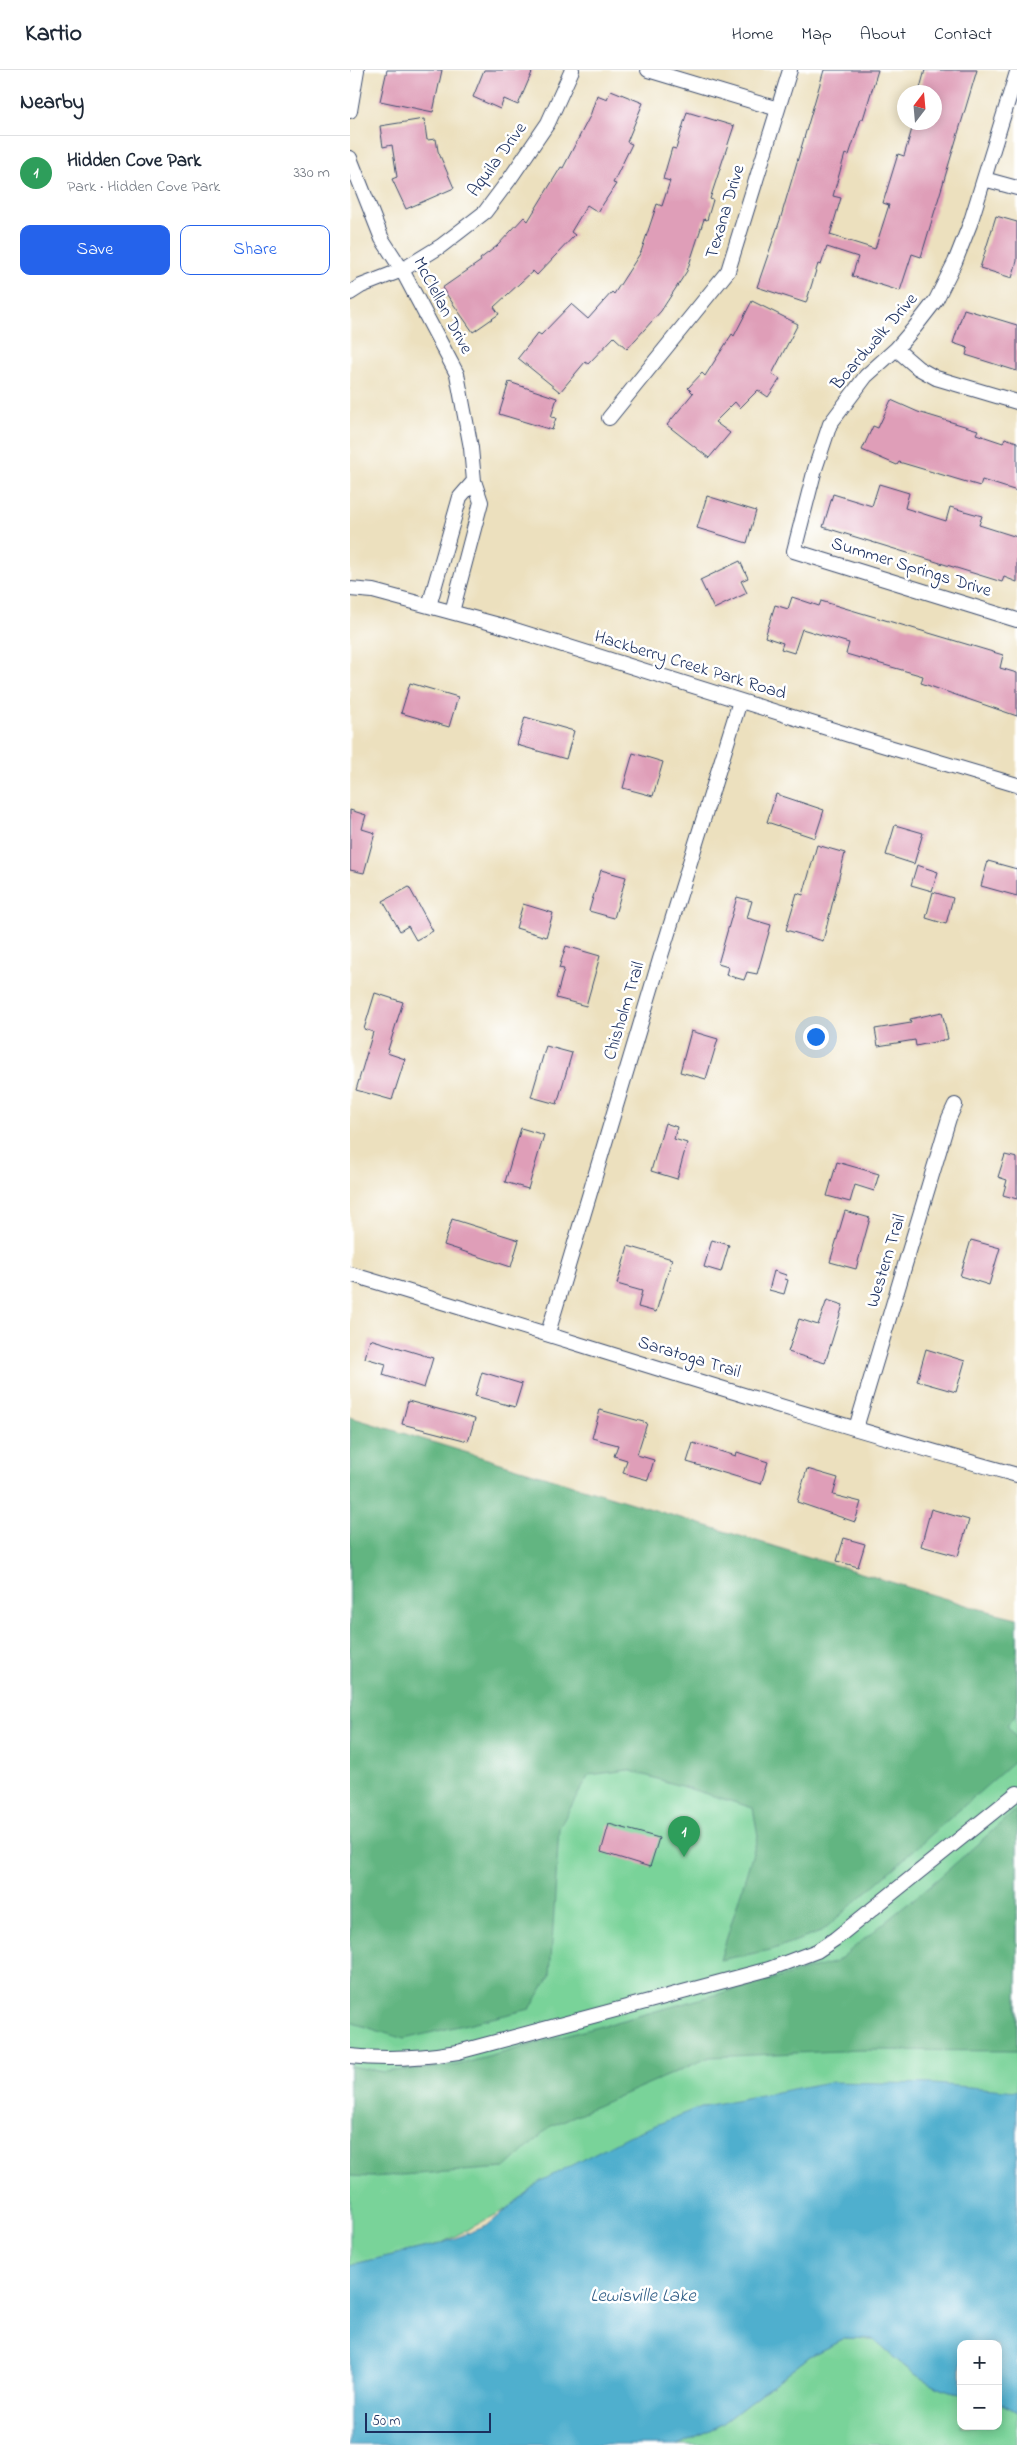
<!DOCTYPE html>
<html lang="en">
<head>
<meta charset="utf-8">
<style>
	body { margin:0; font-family:"Indie Flower",sans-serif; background:#f2f2f3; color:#1f2937 }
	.controls { position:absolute; right:15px; bottom:15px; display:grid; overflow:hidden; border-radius:10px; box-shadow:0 2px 12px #0003 }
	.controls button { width:45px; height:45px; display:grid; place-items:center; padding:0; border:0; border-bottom:1px solid #e0e1e3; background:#fff; color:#1f2937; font:25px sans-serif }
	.compass { position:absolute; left:547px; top:15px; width:45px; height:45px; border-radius:50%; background:#fff; box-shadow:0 2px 12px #0003; rotate:16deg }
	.scale { position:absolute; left:15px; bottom:12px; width:126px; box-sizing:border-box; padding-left:5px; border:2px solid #1b2f5e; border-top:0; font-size:14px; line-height:18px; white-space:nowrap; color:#1b2f5e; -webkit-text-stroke:4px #fff; paint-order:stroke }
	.you { position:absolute; left:465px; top:966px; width:18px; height:18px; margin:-12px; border:4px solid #fff; border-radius:50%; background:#1a73e8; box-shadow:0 0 0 8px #1a73e833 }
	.badge { display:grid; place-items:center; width:32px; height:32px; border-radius:50%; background:#2563eb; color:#fff; font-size:16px; font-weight:700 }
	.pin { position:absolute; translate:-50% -41px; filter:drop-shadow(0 1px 2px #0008) }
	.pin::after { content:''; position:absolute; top:26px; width:18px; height:15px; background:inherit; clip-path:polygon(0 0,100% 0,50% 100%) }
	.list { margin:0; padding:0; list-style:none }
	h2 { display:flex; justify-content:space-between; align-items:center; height:65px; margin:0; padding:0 20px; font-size:21px }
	h2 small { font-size:16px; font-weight:400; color:#747a83 }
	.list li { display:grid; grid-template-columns:32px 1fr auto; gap:15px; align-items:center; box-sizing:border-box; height:75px; padding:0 20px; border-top:1px solid #e0e1e3 }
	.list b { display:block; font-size:19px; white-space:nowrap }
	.list p { margin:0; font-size:16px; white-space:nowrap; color:#747a83 }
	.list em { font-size:16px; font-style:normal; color:#747a83 }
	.actions { display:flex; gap:10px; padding:15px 20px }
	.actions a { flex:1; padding:11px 0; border:1px solid #2563eb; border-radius:10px; text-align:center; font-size:18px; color:#2563eb }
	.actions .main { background:#2563eb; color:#fff }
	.map { position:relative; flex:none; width:667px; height:2375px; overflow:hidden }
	header { display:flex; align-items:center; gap:30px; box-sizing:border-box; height:70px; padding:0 25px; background:#fff; border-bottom:1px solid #e0e1e3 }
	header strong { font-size:24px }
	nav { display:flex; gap:28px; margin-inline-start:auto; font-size:18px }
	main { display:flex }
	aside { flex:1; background:#fff }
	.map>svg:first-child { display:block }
	.green { fill:#79d399; stroke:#4a817c }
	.forest { fill:#62b581; stroke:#3e7270 }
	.water { fill:#50afce; stroke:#366f96 }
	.building { fill:#df9eb8 }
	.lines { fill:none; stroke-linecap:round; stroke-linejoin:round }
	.minor-casing { stroke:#3a4a6c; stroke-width:16 }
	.minor { stroke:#fff; stroke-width:14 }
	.labels { text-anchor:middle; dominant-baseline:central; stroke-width:5; stroke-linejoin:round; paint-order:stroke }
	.street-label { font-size:18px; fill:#1b2f5e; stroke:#fff }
	.water-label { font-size:19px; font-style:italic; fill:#2e5c85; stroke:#fff }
</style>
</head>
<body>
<header>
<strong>Kartio</strong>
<nav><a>Home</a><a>Map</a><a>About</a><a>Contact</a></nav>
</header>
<main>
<aside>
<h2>Nearby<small></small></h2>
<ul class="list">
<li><span class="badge" style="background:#2e9e5b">1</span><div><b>Hidden Cove Park</b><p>Park · Hidden Cove Park</p></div><em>330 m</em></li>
</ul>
<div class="actions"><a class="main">Save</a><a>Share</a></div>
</aside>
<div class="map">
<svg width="667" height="2375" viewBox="0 0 667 2375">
	<rect width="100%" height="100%" fill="#fff"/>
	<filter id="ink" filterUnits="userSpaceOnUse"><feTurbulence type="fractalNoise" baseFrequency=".02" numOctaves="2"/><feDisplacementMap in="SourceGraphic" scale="10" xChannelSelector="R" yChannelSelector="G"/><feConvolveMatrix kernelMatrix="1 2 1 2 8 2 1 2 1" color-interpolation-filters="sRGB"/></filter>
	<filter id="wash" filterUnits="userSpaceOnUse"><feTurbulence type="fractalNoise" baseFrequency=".0096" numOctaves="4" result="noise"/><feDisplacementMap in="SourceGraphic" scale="20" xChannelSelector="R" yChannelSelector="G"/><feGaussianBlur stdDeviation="1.12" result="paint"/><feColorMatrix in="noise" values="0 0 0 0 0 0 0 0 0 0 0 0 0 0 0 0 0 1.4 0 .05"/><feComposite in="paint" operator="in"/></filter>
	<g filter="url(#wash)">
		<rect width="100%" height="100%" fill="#ece0be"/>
		<path class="green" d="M0 1359 667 1563V2022L354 2036 90 2174 0 2195Z
			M496 2268 523 2269C548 2291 576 2319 611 2323V2356H648V2331L667 2342V2375H328L372 2354 460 2286Z"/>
		<path class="forest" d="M0 1347 626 1538 667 1548V1643L657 1655 667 1669V1689L471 1862 421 1880 370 1890 408 1766 403 1738 278 1700 239 1705 209 1758 200 1906 180 1939 54 1969 0 1952Z
			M667 1739V1981L510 1980 360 1987 201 2056 156 2098 22 2107 0 2106V1996L33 2002 108 1995 486 1892 582 1814Z"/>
		<path class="water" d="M479 2012 583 2014 667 2021V2342L648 2331V2274H611V2323C576 2319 548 2291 523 2269L496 2268 460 2286 372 2354 328 2375H0V2195L90 2174 137 2156 189 2112 278 2066 354 2036Z"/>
		<g id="blocks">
			<path class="building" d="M37 0H92L83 42 30 31Z
				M134 0H183L168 35 154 29 150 39 123 27Z
				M474 0H528L513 49H511L499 85 495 84 483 126 491 128 480 165 525 179 539 135 533 133 548 84 554 86 564 52H584V22H569L575 0H627L571 187 562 184 550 221 502 206 508 187 477 177 471 195 468 194 456 233 407 217 430 150Z
				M261 20 293 33 277 72 282 74 263 113 266 114 248 142 237 135 221 162 225 165 187 205 183 201 144 237 149 244 123 262 92 218 131 191 130 189 147 176 174 147 178 151 211 97 213 98 240 46 247 25 257 29Z
				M337 42 384 56 360 129 363 130 357 150 354 149 337 201 311 241 277 279 264 267 238 294 235 292 210 322 168 288 188 263 191 265 221 234 238 249 262 222 264 224 291 182 307 134 312 136 320 111 313 109 322 78 326 79Z
				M74 49 77 70 86 69 88 81 104 118 56 139 42 109 47 107 42 75 33 77 30 56Z
				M646 146 667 152V191L662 208 630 198Z
				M402 231 448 254 422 304 430 309 418 327 408 320 390 338 385 332 365 352 380 363 359 388 317 355 343 323 338 318 352 303 355 306 382 264 384 266Z
				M614 239 667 255V301L616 285 618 278 603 273Z
				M159 312 207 328 201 347 206 348 202 360 149 344Z
				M541 330 568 342 628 360 626 364 653 373 655 368 667 372V421L632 410 630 416 549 392 547 395 512 380 523 356 528 358Z
				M529 414 559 423 555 438 596 451 600 437 632 446 629 455 667 467V512L654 507 652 512 473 457 483 424 522 436Z
				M357 426 406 441 397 473 347 458Z
				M390 491 398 508 391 511 397 523 364 539 350 510Z
				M442 527 469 536 471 531 653 585 650 598 667 603V646L571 613 573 606 496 584 499 573 452 559 444 583 431 579 433 573 415 567 425 535 438 539Z
				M60 613 108 627 99 657 51 643Z
				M175 647 224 661 216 689 167 675Z
				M283 683 313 692 303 726 273 718Z
				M426 724 474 740 465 768 417 752Z
				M0 740 16 745 12 759 25 763 14 803 0 800Z
				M545 755 573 763 564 794 536 785Z
				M467 775 495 783 473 871 436 860 447 823 453 825Z
				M638 791 667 799V826L631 816Z
				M567 795 588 802 582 821 561 815Z
				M251 800 276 807 264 848 239 841Z
				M59 817 83 861 66 870 58 856 50 861 33 831Z
				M583 822 603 828 596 854 576 848Z
				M387 827 402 831 397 848 421 855 407 904 397 902 394 910 376 905 378 897 368 894Z
				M173 834 203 843 196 867 166 858Z
				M216 876 250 886 236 936 206 928 214 899 209 898Z
				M25 923 53 932 37 983 55 989 42 1030 6 1020 23 962 14 959Z
				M592 942 598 969 566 976 565 970 528 976 525 959 561 953 560 949Z
				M341 961 368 969 356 1009 330 1002Z
				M196 976 222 983 207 1034 181 1027Z
				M315 1053 327 1057 324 1069 337 1073 327 1109 301 1101Z
				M171 1058 194 1065 178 1119 155 1112Z
				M655 1085 667 1088V1129L653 1125 657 1110 648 1107Z
				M487 1092 529 1104 524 1121 505 1115 500 1132 477 1126Z
				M495 1141 520 1148 506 1199 480 1192Z
				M102 1149 169 1170 161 1197 94 1175Z
				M362 1170 379 1175 371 1202 354 1197Z
				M621 1170 650 1178 639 1215 610 1206Z
				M278 1176 322 1189 306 1242 288 1237 292 1221 267 1214Z
				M424 1201 436 1205 435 1209 438 1210 434 1224 419 1220Z
				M477 1230 493 1235 475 1293 438 1282 449 1249 468 1255Z
				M20 1269 83 1288 74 1318 33 1305 36 1294 15 1288Z
				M576 1279 615 1291 606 1322 567 1311Z
				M132 1302 172 1314 165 1337 125 1326Z
				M58 1331 125 1349 118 1371 52 1354Z
				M250 1340 297 1353 287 1385 304 1390 298 1410 273 1403 277 1390 264 1386 268 1375 242 1368Z
				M343 1373 386 1386 387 1382 418 1392 411 1414 337 1392Z
				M457 1399 488 1408 483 1425 511 1432 505 1452 447 1432Z
				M581 1439 619 1450 608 1486 571 1476Z
				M494 1468 515 1474 508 1497 487 1491Z
				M259 1754 309 1768 300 1797 251 1782Z"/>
		</g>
	</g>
	<g filter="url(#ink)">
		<use href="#blocks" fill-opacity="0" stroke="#3a4a6c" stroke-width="1"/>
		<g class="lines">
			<defs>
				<path id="minor" d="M298 0 428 39
					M667 2 620 154 605 192 586 230 565 257 546 279 516 306 480 354 465 399 444 481 667 550
					M0 41 7 0
					M0 88 32 169 52 200 107 304 121 378 124 411 131 432 102 542
					M634 109 667 118
					M0 223 11 216 52 200 91 176 135 142 159 110 198 53 222 0
					M546 279 568 298 586 308 667 332
					M259 348 378 201 440 0
					M0 519 23 521 149 555 512 669 667 715
					M79 536 110 427 124 411
					M0 1204C223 1271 443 1343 667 1405
					M198 1263 310 889 390 631
					M506 1358 599 1048 605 1035
					M0 1986C37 1990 71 1988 108 1982L419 1899 467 1881 485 1869 667 1723"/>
			</defs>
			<use href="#minor" class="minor-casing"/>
			<use href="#minor" class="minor"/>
		</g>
	</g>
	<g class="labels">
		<g class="street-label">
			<text transform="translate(148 90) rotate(-54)">Aquila Drive</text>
			<text transform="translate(376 142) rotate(-73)">Texana Drive</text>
			<text transform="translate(92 236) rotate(62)">McClellan Drive</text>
			<text transform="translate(525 272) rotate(-49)">Boardwalk Drive</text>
			<text transform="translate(561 498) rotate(17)">Summer Springs Drive</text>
			<text transform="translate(340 596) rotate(17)">Hackberry Creek Park Road</text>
			<text transform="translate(275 941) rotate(-73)">Chisholm Trail</text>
			<text transform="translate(537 1191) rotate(-73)">Western Trail</text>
			<text transform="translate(339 1288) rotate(17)">Saratoga Trail</text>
		</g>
		<g class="water-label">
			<text x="293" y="2226">Lewisville Lake</text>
		</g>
	</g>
</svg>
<div class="controls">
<button>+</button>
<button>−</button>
</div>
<svg class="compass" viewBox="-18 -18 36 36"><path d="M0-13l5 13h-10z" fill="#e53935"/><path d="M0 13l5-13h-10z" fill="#747a83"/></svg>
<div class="scale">50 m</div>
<div class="you"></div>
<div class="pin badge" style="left:334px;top:1787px;background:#2e9e5b">1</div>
</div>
</main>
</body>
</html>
